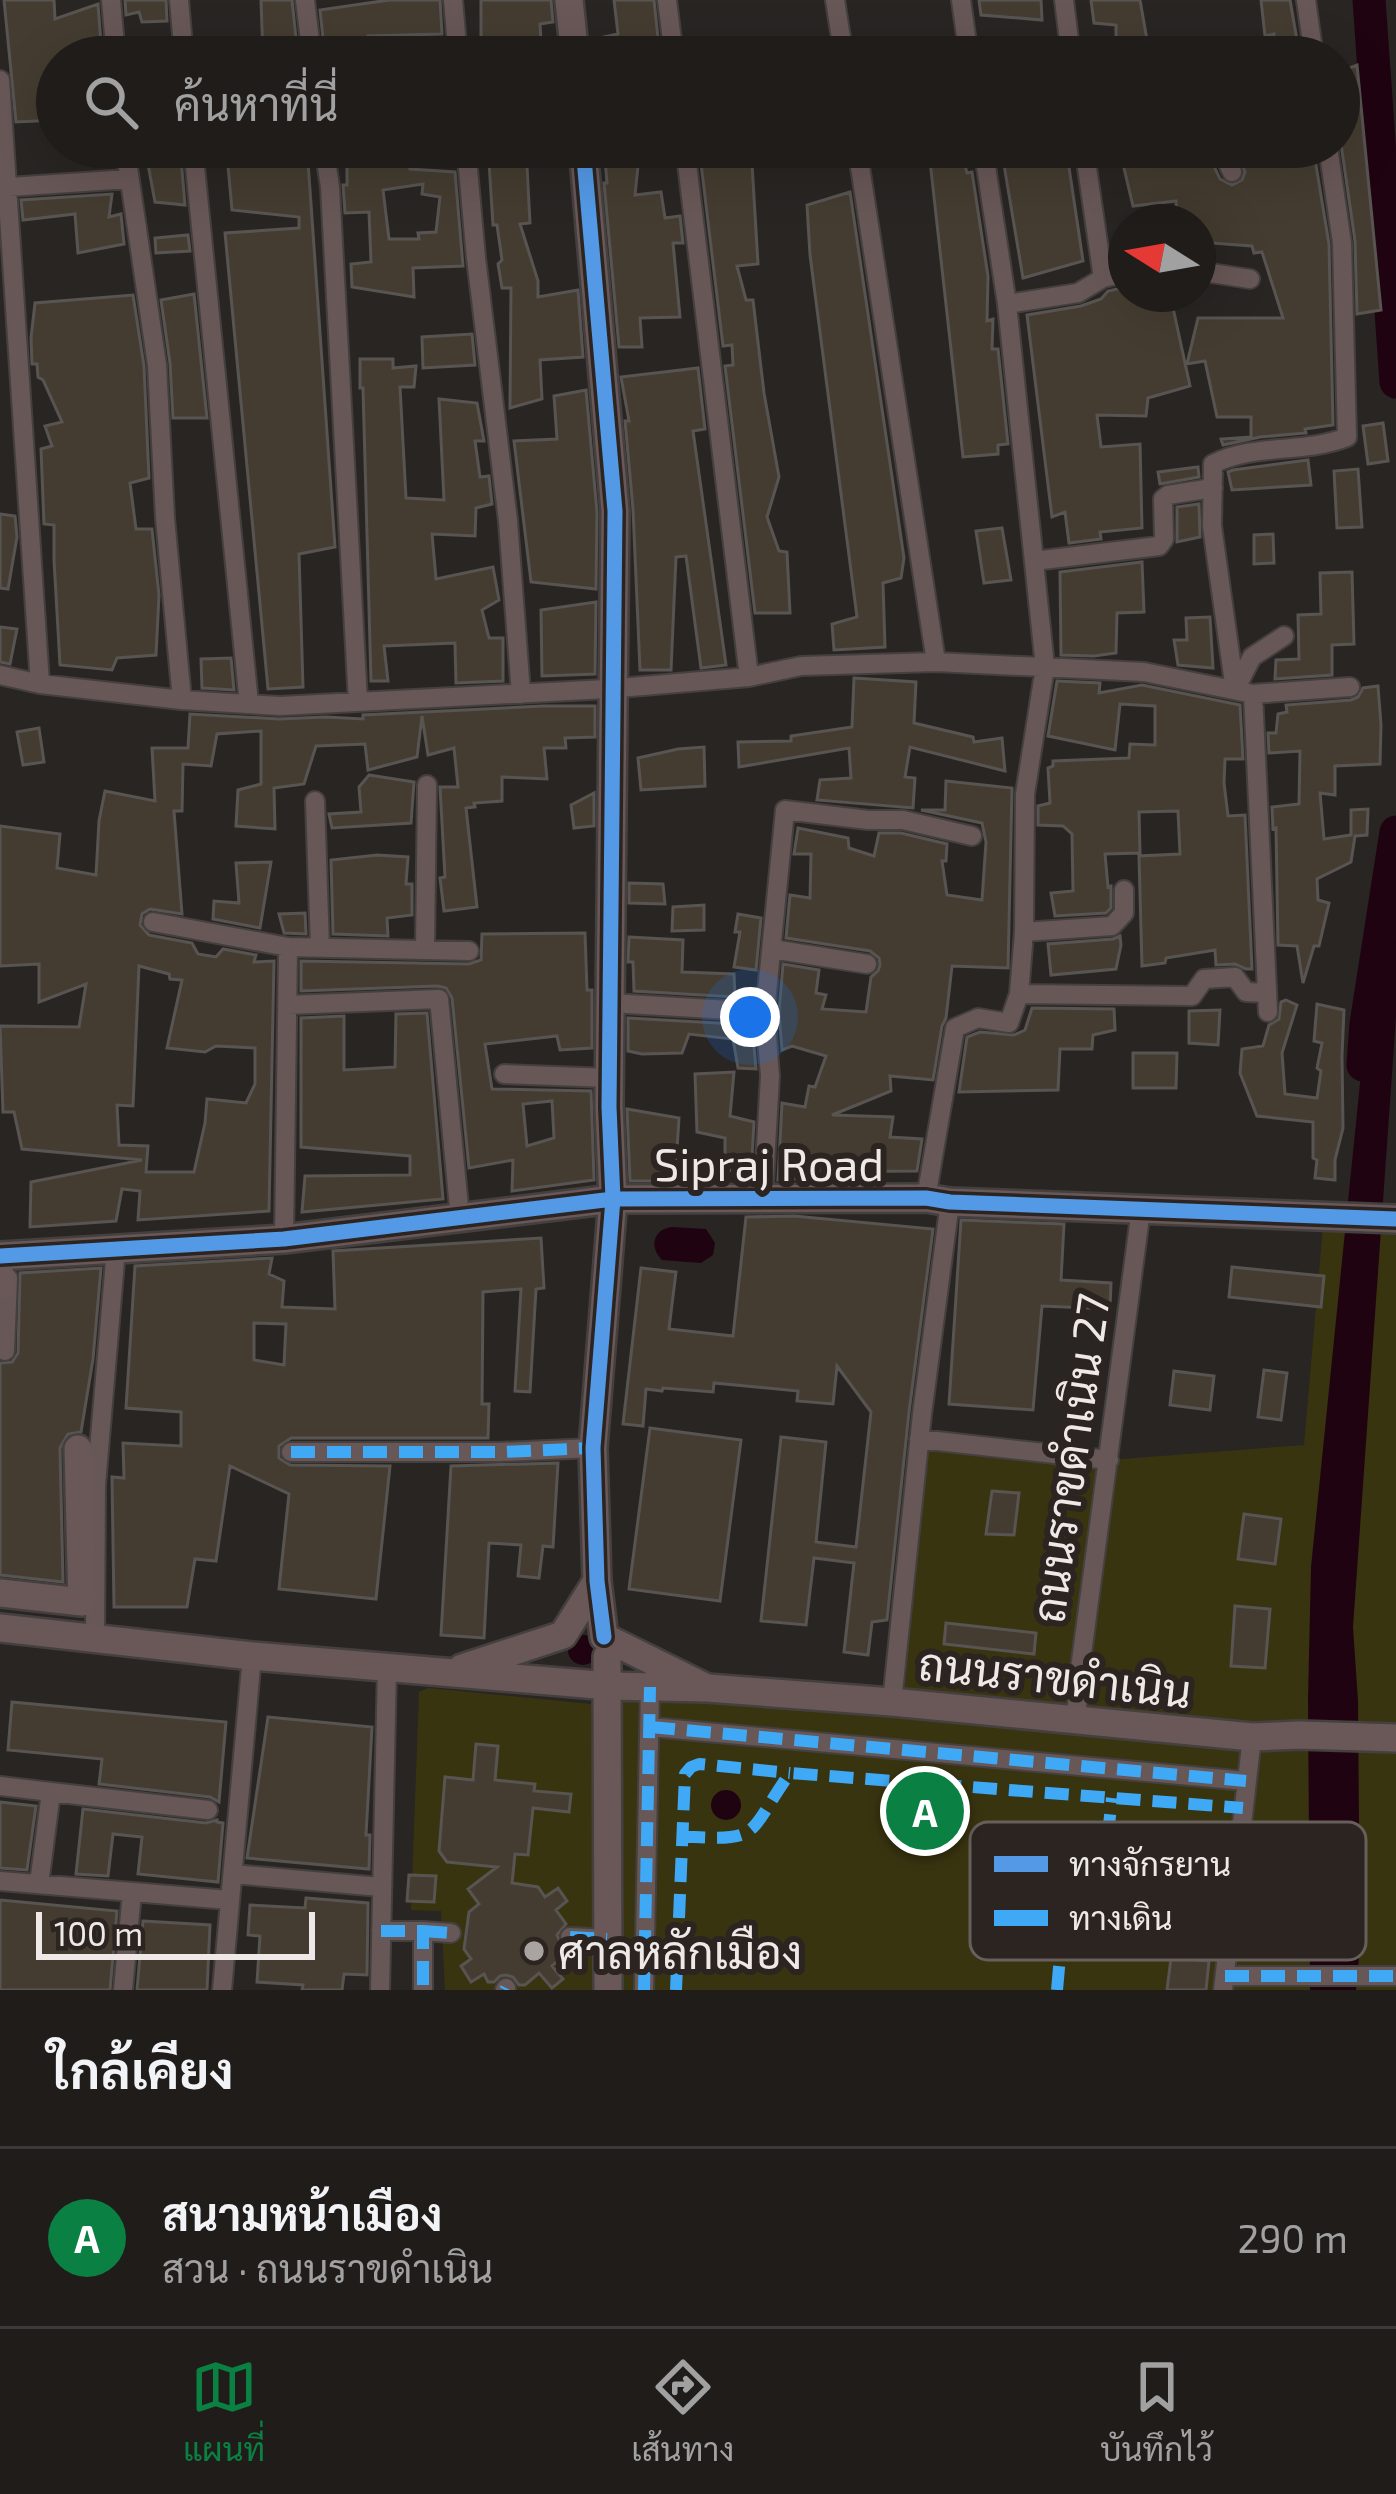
<!DOCTYPE html>
<html lang="th">
<head>
<meta charset="utf-8">
<style>
	body { margin:0; font-family:"Exo 2",Sarabun,sans-serif; background:#2c2927; color:#f1f3f6 }
	.compass { position:absolute; left:1108px; top:204px; width:108px; height:108px; border-radius:50%; background:#1f1c1a; box-shadow:0 12px 48px #0002; rotate:281deg }
	.scale { position:absolute; left:36px; bottom:30px; width:279px; box-sizing:border-box; padding-left:12px; border:6px solid #eee9e7; border-top:0; font-size:33px; line-height:42px; white-space:nowrap; color:#eee9e7; -webkit-text-stroke:9px #2b2421; paint-order:stroke }
	.you { position:absolute; left:750px; top:1017px; width:42px; height:42px; margin:-30px; border:9px solid #fff; border-radius:50%; background:#1a73e8; box-shadow:0 0 0 18px #1a73e833 }
	.badge { display:grid; place-items:center; width:78px; height:78px; border-radius:50%; background:#0b8043; color:#fff; font-size:39px; font-weight:700 }
	.pin { position:absolute; translate:-50% -50%; border:6px solid #fff; box-shadow:0 3px 12px #0006 }
	.list { margin:0; padding:0; list-style:none }
	h2 { display:flex; justify-content:space-between; align-items:center; height:156px; margin:0; padding:0 48px; font-size:51px }
	h2 small { font-size:39px; font-weight:400; color:#a1a1a2 }
	.list li { display:grid; grid-template-columns:78px 1fr auto; gap:36px; align-items:center; box-sizing:border-box; height:180px; padding:0 48px; border-top:3px solid #3c3a39 }
	.list b { display:block; font-size:45px; white-space:nowrap }
	.list p { margin:0; font-size:39px; white-space:nowrap; color:#a1a1a2 }
	.list em { font-size:39px; font-style:normal; color:#a1a1a2 }
	.icon { flex:none; width:66px; height:66px; fill:none; stroke:currentColor; stroke-width:2; stroke-linecap:round; stroke-linejoin:round }
	.map { position:relative; flex:none; width:1396px; height:1990px; overflow:hidden }
	.search { position:absolute; background:#1f1c1a; box-shadow:0 12px 48px #0002; left:36px; right:36px; top:36px; height:132px; display:flex; align-items:center; gap:30px; box-sizing:border-box; padding:0 42px; border-radius:66px; color:#a1a1a2; font-size:45px }
	.sheet { height:336px; background:#1f1c1a }
	nav { display:flex; justify-content:space-around; align-items:center; box-sizing:border-box; height:168px; border-top:3px solid #3c3a39; background:#1f1c1a; font-size:33px; color:#a1a1a2 }
	nav a { display:grid; justify-items:center; gap:6px }
	nav .on { color:#0b8043 }
	.map>svg:first-child { display:block }
	.green { fill:#393410 }
	.water { fill:#200311 }
	.lines { fill:none; stroke-linecap:round; stroke-linejoin:round }
	.river { stroke:#200311; stroke-width:33 }
	.building { fill:#443c30; stroke:#575452; stroke-width:3; fill-rule:evenodd }
	.street-casing { stroke:#44403f; stroke-width:22 }
	.secondary-casing { stroke:#44403f; stroke-width:32 }
	.street { stroke:#685757; stroke-width:18 }
	.secondary { stroke:#6a5858; stroke-width:27 }
	.quiet { stroke:#3fa9f5; stroke-width:12; stroke-dasharray:24 12; stroke-linecap:butt }
	.cycleway-casing { stroke:#2b2421; stroke-width:22 }
	.cycleway { stroke:#5399e6; stroke-width:15 }
	.poi-dot { fill:#a9a4a2; stroke:#2b2421; stroke-width:4.5 }
	.labels { text-anchor:middle; dominant-baseline:central; stroke-width:12; stroke-linejoin:round; paint-order:stroke }
	.street-label { font-size:45px; fill:#eee9e7; stroke:#2b2421 }
	.poi-label { font-size:45px; fill:#eee9e7; stroke:#2b2421; text-anchor:start }
	.key { fill:#2b2421; stroke:#665f5c; stroke-width:3 }
	.key-label { font-size:33px; fill:#eee9e7 }
</style>
</head>
<body>
<div class="map">
<svg width="1396" height="1990" viewBox="0 0 1396 1990">
	<rect width="100%" height="100%" fill="#292523"/>
	<path class="green" d="M1324 1215 1396 1219V1990H608L609 1686 892 1702 919 1439 1109 1460 1304 1445Z
		M428 1688 601 1705 600 1985 592 1990H445L441 1911 411 1910 419 1692Z"/>
	<path class="water" d="M1396 832V1017L1353 1627 1358 1701 1360 1947 1356 1990H1310L1308 1698 1311 1567 1366 1024Z
		M671 1227 706 1229 715 1243 713 1255 701 1263 662 1260C649 1247 653 1230 671 1227Z
		M568 1650a15 15 0 1 1 30 0a15 15 0 1 1-30 0Z
		M711 1805a15 15 0 1 1 30 0a15 15 0 1 1-30 0Z"/>
	<g class="lines">
		<path class="river" d="M1369 0 1396 382
			M1363 1065 1366 1024 1396 832"/>
	</g>
	<path class="building" d="M4 0H54L55 19 98 4 102 57H57V120L16 122Z
		M125 0H166L167 21 142 22 139 12 126 15Z
		M261 0H292L298 57H263Z
		M389 0H440L442 34 368 36 369 57H325L320 10Z
		M481 0H551L553 22 540 24 542 57H486L485 50H481Z
		M614 0H654L660 57H596L594 39 618 34Z
		M979 0H1041L1042 20 981 15Z
		M1091 0H1140L1150 57H1116V25L1094 23Z
		M1261 0H1290L1300 57H1273L1274 34 1265 36Z
		M1357 65 1381 310 1357 314 1355 241 1339 130V72Z
		M139 147H180L185 205 155 202 147 159 140 155Z
		M216 147H307L335 547 299 554 303 687 268 689 225 233 299 228V217L232 210 228 166 217 165Z
		M367 147H409L410 169 455 172 463 266 413 268 414 297 352 287 351 264 371 262 369 212 345 213 343 185H347V166L369 159ZM423 184 422 194 440 197 436 232 418 233 419 239H389L383 190Z
		M488 147H526L530 223 520 224 538 281V297L578 290 583 357 540 360 542 399 510 408 511 288H502L498 264 502 260 497 225H493Z
		M604 147H640L635 195 661 192 665 218 680 216 683 243H673L680 317 640 318 642 347H619L604 183H607Z
		M699 147H751L758 264 737 266 746 300H753L764 393 779 477 767 517 779 551 787 552 790 613H755L725 366 733 365 732 345 723 346Z
		M951 147H960L967 173 972 172 988 276 987 321 993 319 992 349H998L1008 444 998 445V454L963 457 929 152Z
		M1001 147H1066L1083 261 1023 278Z
		M1119 147H1167L1169 165 1212 162 1220 179 1232 185 1242 180 1245 172 1235 147H1313L1329 244 1333 425 1305 429 1306 433 1260 437 1223 445 1221 439 1251 437V417H1217L1205 361 1187 364 1198 318H1283L1262 252 1254 253 1252 246 1212 243 1205 258H1198V222H1177L1176 201 1133 206Z
		M850 192 904 558 901 578 883 583 885 647 834 650 832 624 857 617 810 255 807 205Z
		M112 194 109 217 121 214 124 244 78 253 75 214 23 220 21 200Z
		M188 235 190 251 156 253 155 238Z
		M1122 288H1126V294H1170L1190 386 1148 398 1146 416 1097 415 1101 447 1140 444 1142 528 1100 532 1101 539 1069 543 1065 512 1052 517 1027 315 1081 306 1101 299 1108 291Z
		M194 294 207 418H173L170 363 161 300Z
		M133 295 144 366 149 478 130 483 136 529H152L159 595 156 655 117 658 112 670 60 665 54 560V525L44 524 41 449 52 446 45 426 62 422 43 380 38 377 37 364H32L31 338 35 303Z
		M472 334 475 365 423 368 422 337Z
		M360 359H393V368L416 366 414 387H400L406 498 444 500 439 399 477 403 484 441H475L480 477 489 476 492 504 476 508 475 536 432 534 436 579 493 567 499 600 482 610 489 638H503V681L456 683 455 643 384 646 388 681H371L363 388H360Z
		M698 368 705 429 693 431 726 665 701 668 686 556 676 557 671 670H640L633 509 625 421H629L621 377Z
		M586 390 597 512 596 589 531 582 514 441 557 439 554 396Z
		M1383 423 1388 461 1368 464 1363 426Z
		M1308 460 1311 485 1232 490 1228 472 1233 470Z
		M1198 467 1199 477 1160 484 1158 472Z
		M1358 469 1362 527 1337 528 1334 471Z
		M1199 504 1200 537 1177 542V507Z
		M0 514 15 516 17 537 8 589 0 588Z
		M1002 528 1011 580 984 583 976 531Z
		M1273 534 1274 563 1254 564V535Z
		M1142 562 1144 612 1117 613 1116 653 1094 656 1061 655 1060 572Z
		M1352 572 1354 644 1332 645V675L1275 679 1276 660 1299 659 1298 615 1321 614 1320 573Z
		M596 602 595 674 542 676 541 610Z
		M1210 617 1213 668 1178 665 1174 640H1187L1186 618Z
		M0 627 17 629 10 664 0 662Z
		M231 658 234 690 202 688 201 659Z
		M854 678 916 682 914 723 973 737 974 742 1002 738 1005 771 910 747 905 777 915 778 913 808 817 800 820 780 851 778 849 748 739 767 738 742 791 741V736L852 727Z
		M1057 681 1100 683 1099 693 1142 685 1240 705 1243 759H1225L1224 783 1228 816 1245 815 1252 969H1246L1235 964 1216 965 1215 950 1166 958 1165 963 1142 966 1139 856 1180 854 1178 811 1139 812 1140 853 1105 854 1108 887 1111 886V908L1106 913 1055 916 1051 893 1073 891 1072 834 1063 826 1038 825V806L1050 803 1048 768 1053 766V761L1129 758 1130 744 1155 745V706L1120 704 1115 750 1048 736Z
		M1378 686 1381 725 1380 764 1335 766V795L1320 793 1324 839 1351 835V810L1368 809 1367 835 1355 836 1351 862 1317 879 1318 900 1329 903 1319 946H1314L1303 983 1297 946 1278 945 1276 828 1273 829 1272 807 1299 804 1300 751 1269 753 1268 733H1276L1278 714 1287 712 1286 705 1351 700 1358 697 1363 688Z
		M543 706H595V737L565 738 566 748H544L547 779 502 777V801L474 803 475 807 466 808 477 907 444 911 440 878 445 877 440 787H458L454 748 428 755 422 716 417 757 368 770 365 744 316 746 304 784 274 788 275 829 236 826 238 790 261 784V731L217 734 211 766 183 764 182 811H174L182 914 150 909 142 914 140 925 149 935 192 943 198 954 216 957 223 949 256 955 254 962 274 961 269 1211 138 1220 140 1191 122 1189 116 1221 30 1227 31 1182 142 1160 22 1149 14 1112H3L0 1026 79 1027 86 984 39 1002V964L0 966V826L60 834 57 868 96 875 99 821 105 791 155 801 152 748H188L190 714 279 719 326 717 363 719V715ZM139 966 169 974 170 979 182 980 167 1048 205 1052 216 1046 255 1048V1084L246 1103 207 1099 205 1123 194 1172H146L148 1146 119 1145 117 1105 133 1106Z
		M39 728 44 762 23 765 17 732Z
		M704 747 705 786 641 790 638 758 678 749Z
		M369 775 414 782 411 823 332 828 329 814 361 812 359 787Z
		M946 781 1012 788 1008 968 952 966 946 1018 942 1026 933 1080 890 1076 891 1091 832 1115 893 1117 890 1137 922 1139 917 1171 799 1172 798 1179 778 1180 782 1103 805 1107 809 1086 815 1087 826 1056 792 1046 782 1050 779 1012 783 964 819 970 816 993 826 995 822 1009 866 1012 871 977 878 971 880 965 879 958 870 951 786 938 790 895 810 898 811 854H794L798 828 848 838 849 848 874 856 879 833H901L947 844 946 861H942L947 895 982 900 986 842 982 823 921 810H945Z
		M594 793V826L574 828 571 805Z
		M377 855 408 857 406 884H412V915L387 918 388 936 333 934 331 860Z
		M271 862 260 928 213 919 214 901 239 903 236 863Z
		M629 883 663 884 665 904 629 903Z
		M704 905V930L672 931 673 907Z
		M305 913 306 934 284 933 279 914Z
		M738 914 761 918 756 970 734 967 740 932H735Z
		M585 933 587 990H592V1048L560 1050 557 1036 485 1044 492 1089 591 1091 594 1180 512 1191 513 1160 469 1168 452 998 446 988 438 986 301 991V961L469 964 481 960 482 934ZM552 1101 554 1138 527 1146 523 1104Z
		M1120 936 1121 945 1116 969 1051 975 1048 944 1113 939Z
		M629 937 683 940 682 972 734 974 735 997 634 991 633 962H628Z
		M1286 1000 1297 1005 1282 1053 1285 1094 1317 1098 1321 1071 1317 1068 1322 1043 1314 1041 1317 1004 1344 1010 1342 1056 1343 1128 1335 1160V1180L1315 1178 1317 1160 1313 1158V1122L1257 1116 1240 1073 1242 1049 1263 1046 1269 1025 1279 1019 1281 1002Z
		M1032 1008 1114 1009 1115 1030 1093 1035 1092 1049H1060L1058 1090 959 1092 967 1037 980 1032 1014 1035 1025 1030Z
		M1220 1010 1218 1045 1189 1043V1011Z
		M427 1013 443 1199 302 1212 305 1176 410 1175V1156L301 1147V1018L344 1016V1070L395 1067 396 1014Z
		M628 1018 752 1025 756 1069 738 1068 733 1039 689 1034 682 1053 642 1054 628 1051Z
		M1133 1053H1177L1176 1088H1133Z
		M734 1072 730 1116 754 1122 751 1174 725 1170V1138L697 1132 695 1074Z
		M627 1109 679 1118 675 1181H630Z
		M794 1216 933 1229 909 1412 887 1620 872 1622 868 1655 844 1652 854 1563 814 1558 806 1625 761 1621 781 1437 826 1442 816 1542 856 1547 871 1412 837 1366 833 1404 797 1401 798 1391 714 1383 713 1392 663 1388 662 1391 646 1389 643 1426 623 1424 641 1268 676 1272 669 1329 733 1336 746 1217Z
		M961 1220 1064 1224 1061 1280 1111 1283 1110 1309 1042 1306 1033 1410 949 1404Z
		M541 1238 544 1288 536 1289 530 1392 515 1391 521 1289 483 1292 482 1404H489L488 1438H291L279 1446V1458L290 1465 390 1466 376 1599 279 1589 289 1494 230 1466 216 1561 195 1559 187 1607H114L112 1477 124 1478 123 1443 181 1446V1412L126 1408 135 1266 272 1258 269 1274 284 1281 282 1307 335 1309 333 1251ZM254 1323 286 1324 284 1365 254 1360Z
		M1232 1267 1324 1276 1321 1307 1229 1297Z
		M101 1268 93 1359 81 1432 68 1434 60 1448 63 1582 0 1575V1363L12 1362 18 1353 20 1273Z
		M1264 1370 1287 1373 1281 1420 1258 1417Z
		M1174 1371 1214 1376 1210 1410 1170 1405Z
		M650 1428 741 1440 720 1601 629 1589Z
		M558 1463 553 1547 543 1546 539 1578 518 1576 521 1545 489 1543 484 1638 441 1635 451 1466Z
		M992 1491 1019 1493 1014 1535 986 1534Z
		M1244 1514 1281 1519 1275 1564 1238 1559Z
		M1235 1606 1270 1609 1265 1668 1231 1666Z
		M946 1623 1036 1633 1034 1654 944 1644Z
		M12 1702 226 1722 219 1802 210 1797 99 1784 102 1759 8 1750Z
		M268 1717 372 1727 366 1835H370L369 1869 247 1858Z
		M476 1744 498 1746 495 1780 535 1784 534 1791 571 1794 569 1812 533 1808 528 1855 515 1854 512 1883 538 1887 545 1897 558 1888 567 1901 556 1910 566 1924 557 1935 563 1948 561 1958 552 1966 563 1979 552 1988 539 1973 525 1985H519L513 1977 506 1975 500 1976 494 1982H488L484 1974 471 1982 461 1966 471 1959 464 1949 469 1912 479 1904 468 1889 497 1867 447 1862 439 1851 445 1777 473 1780Z
		M0 1802 36 1806 27 1870 0 1868Z
		M83 1809 206 1823 217 1820V1822L223 1823 218 1882 138 1874 142 1837 113 1834 108 1876 76 1874Z
		M409 1875 436 1876 434 1902 407 1901Z
		M306 1898 368 1903 367 1975 344 1974 342 1990H302L303 1985 257 1982 260 1936 248 1935 250 1905 305 1908Z
		M0 1900 117 1911 110 1990H0Z
		M143 1921 210 1925 207 1990H137Z
		M1171 1958 1209 1961 1206 1990H1167Z"/>
	<g class="lines">
		<defs>
			<path id="street" d="M111 0 116 57
				M179 0 184 57
				M305 0 312 57
				M453 0 458 57
				M667 0 674 57
				M835 0 844 57
				M961 0 969 57
				M1064 0 1071 57
				M1306 0 1314 57
				M0 80 40 684
				M125 147 157 365 165 518 182 700
				M193 147 249 704
				M324 147 330 187 358 702
				M466 147 476 258 508 521 521 694
				M685 147 749 677
				M857 147 936 662
				M1084 147 1103 278
				M1220 147 1232 172
				M9 187 129 179
				M1198 271 1250 279
				M1007 304 1078 293 1103 278 1126 273
				M1034 561 1159 546 1164 539 1163 499 1168 495 1213 488
				M0 675 40 684 182 700 280 706 607 689 749 677 801 666 936 662 1144 672 1253 694 1350 687
				M1235 690 1212 526 1213 464C1254 443 1305 454 1347 437L1342 243 1328 147
				M1235 690 1252 657 1284 636
				M1253 694 1268 1012
				M315 801 320 947
				M153 922 288 947 469 951
				M1024 932 1112 926 1124 913V890
				M772 949 867 964
				M425 950 427 785
				M1019 994 1192 996 1204 979 1235 977 1246 992 1267 993
				M610 1003 765 1012
				M287 1005 439 999 460 1218
				M504 1074 609 1078
				M926 1198 955 1028 978 1018 1009 1023 1019 994 1024 932 1025 794 1045 667 1007 304 983 147
				M763 1199 770 1076 765 1012 785 810 868 820H903L972 836
				M284 1239 288 947
				M5 1351 8 1278
				M919 1439 1109 1460
				M291 1452H500L593 1448
				M95 1639 96 1485 116 1249
				M892 1702 922 1414 950 1202
				M1076 1718 1080 1669 1141 1209
				M651 1727 1246 1781
				M0 1786 51 1792 39 1884
				M51 1792 208 1810
				M233 1874 381 1887
				M0 1881 229 1900
				M381 1931H423V1990
				M423 1931 451 1933
				M570 1937 607 1939
				M1225 1976H1396
				M123 1990 132 1892
				M222 1990 252 1656
				M380 1990 387 1667
				M505 1990 506 1988
				M644 1990 650 1687
				M1223 1990 1252 1737"/>
			<path id="secondary" d="M569 0 575 57
				M583 147 615 511 609 1107 613 1199 593 1448 597 1581 604 1637 707 1688
				M0 1256 284 1239 613 1199 926 1198 950 1202 1396 1219
				M0 1274V1287
				M0 1593 82 1602 78 1449
				M0 1628 252 1656 609 1686 707 1688 892 1702 1252 1737 1299 1735 1396 1738
				M607 1657 608 1990
				M462 1668 563 1635 597 1581"/>
		</defs>
		<use href="#street" class="street-casing"/>
		<use href="#secondary" class="secondary-casing"/>
		<use href="#street" class="street"/>
		<use href="#secondary" class="secondary"/>
		<path class="quiet" d="M291 1452H500L593 1448
			M651 1727 1246 1781
			M681 1836C764 1842 746 1835 790 1773L1243 1808
			M1101 1898 1231 1912
			M381 1931H423V1990
			M423 1931 451 1933
			M570 1937 607 1939
			M1225 1976H1396
			M505 1990 506 1988
			M644 1990 650 1687
			M676 1990 685 1774 691 1767 699 1764 790 1773
			M1057 1990 1063 1923 1083 1895 1101 1898 1112 1798"/>
		<defs>
			<path id="cycleway" d="M583 147 615 511 609 1107 613 1199 593 1448 597 1581 604 1637
				M0 1256 284 1239 613 1199 926 1198 950 1202 1396 1219"/>
		</defs>
		<use href="#cycleway" class="cycleway-casing"/>
		<use href="#cycleway" class="cycleway"/>
	</g>
	<circle class="poi-dot" cx="534" cy="1951" r="12"/>
	<g class="labels">
		<g class="street-label">
			<text x="769" y="1163">Sipraj Road</text>
			<text transform="translate(1069 1458) rotate(-82)">ถนนราขดำเนิน 27</text>
			<text transform="translate(1055 1676) rotate(6)">ถนนราขดำเนิน</text>
		</g>
		<g class="poi-label">
			<text x="558" y="1951">ศาลหลักเมือง</text>
		</g>
	</g>
	<rect x="970" y="1822" width="396" height="138" rx="18" class="key"/>
	<rect x="994" y="1856" width="54" height="16" fill="#5399e6"/>
	<rect x="994" y="1910" width="54" height="16" fill="#3fa9f5"/>
	<g class="key-label">
		<text x="1069" y="1876">ทางจักรยาน</text>
		<text x="1069" y="1930">ทางเดิน</text>
	</g>
</svg>
<svg class="compass" viewBox="-18 -18 36 36"><path d="M0-13l5 13h-10z" fill="#e53935"/><path d="M0 13l5-13h-10z" fill="#a1a1a2"/></svg>
<div class="scale">100 m</div>
<div class="you"></div>
<div class="pin badge" style="left:925px;top:1811px">A</div>
<div class="search"><svg class="icon" aria-label="search" viewBox="0 0 24 24"><circle cx="10" cy="10" r="6"/><path d="M15 15l6 6"/></svg>ค้นหาที่นี่</div>
</div>
<section class="sheet">
<h2>ใกล้เคียง<small></small></h2>
<ul class="list">
<li><span class="badge">A</span><div><b>สนามหน้าเมือง</b><p>สวน · ถนนราขดำเนิน</p></div><em>290 m</em></li>
</ul>
</section>
<nav>
<a class="on"><svg class="icon" aria-label="map" viewBox="0 0 24 24"><path d="M3 6l6-2 6 2 6-2v14l-6 2-6-2-6 2zM9 4v14M15 6v14"/></svg>แผนที่</a>
<a><svg class="icon" aria-label="directions" viewBox="0 0 24 24"><path d="M12 3l9 9-9 9-9-9zM9 14v-3h6M13 9l2 2-2 2"/></svg>เส้นทาง</a>
<a><svg class="icon" aria-label="saved" viewBox="0 0 24 24"><path d="M7 4h10v16l-5-4-5 4z"/></svg>บันทึกไว้</a>
</nav>
</body>
</html>
